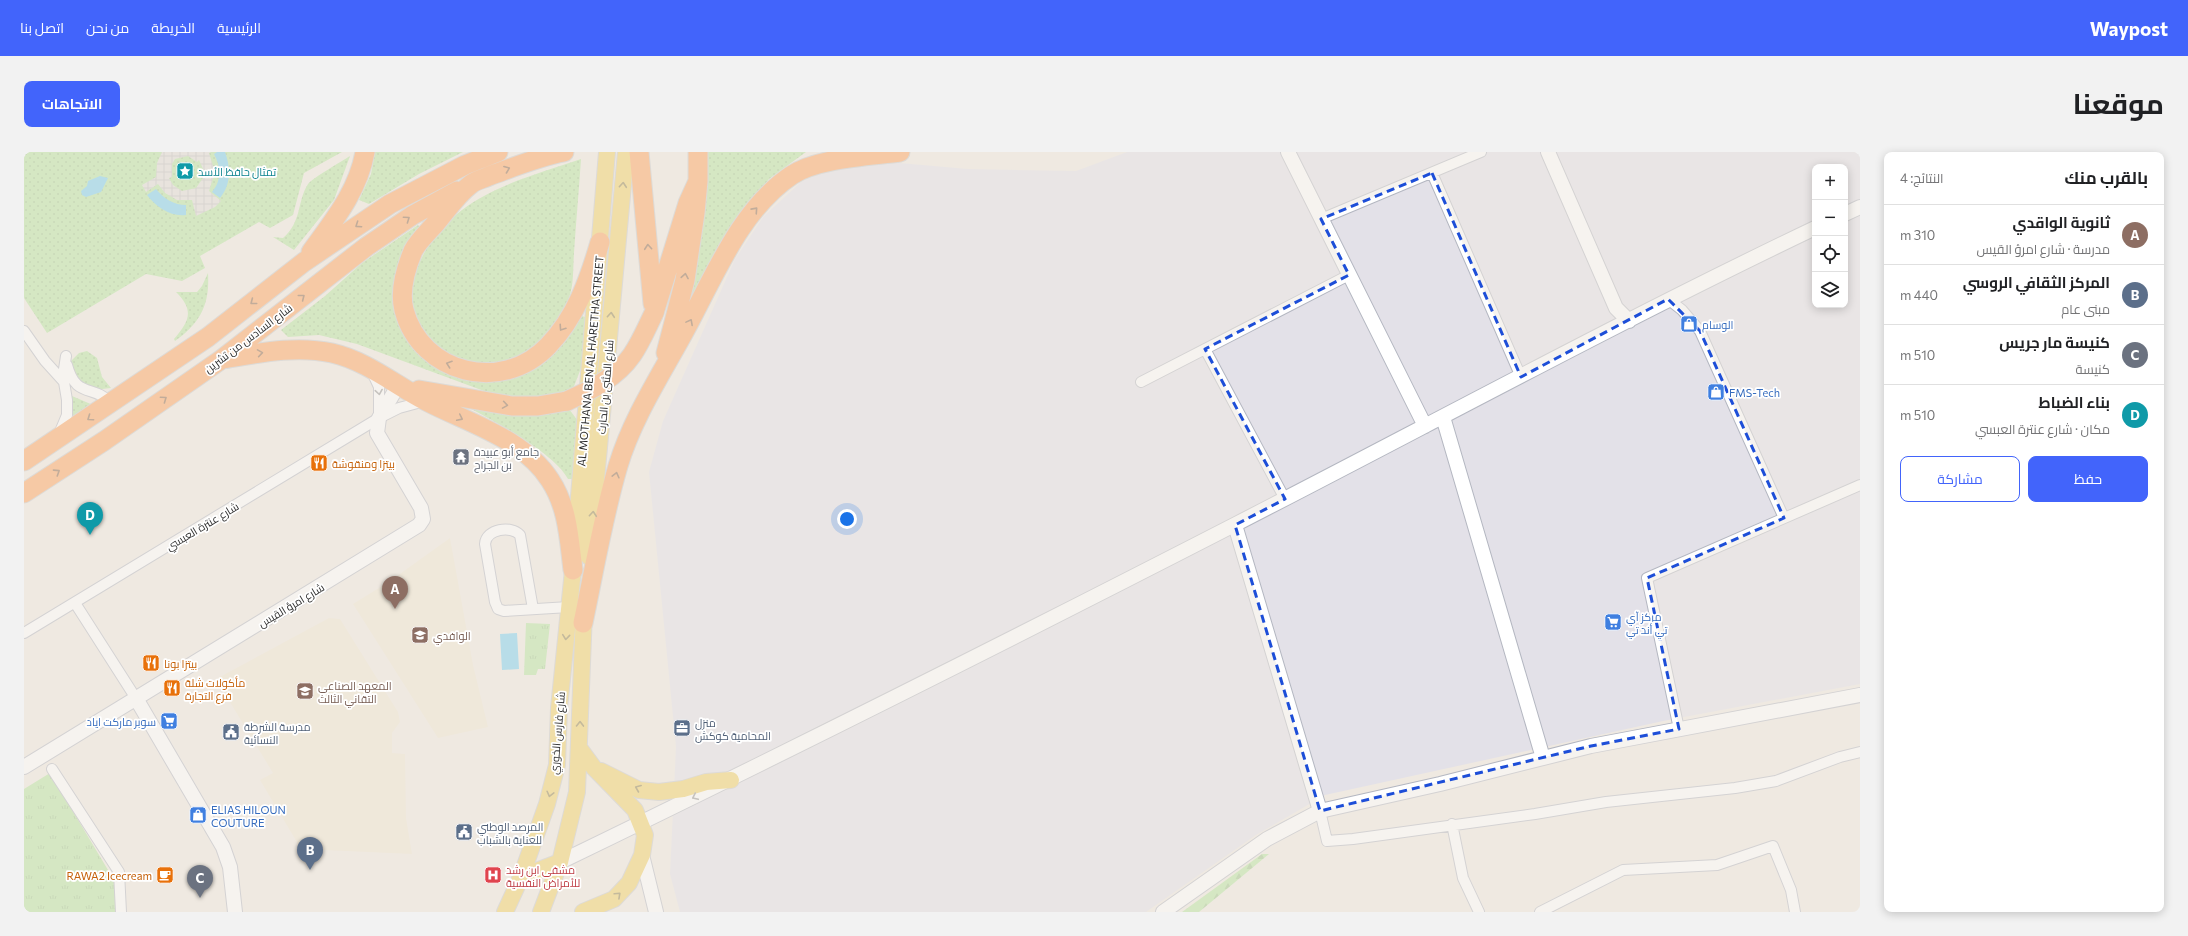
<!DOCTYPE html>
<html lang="ar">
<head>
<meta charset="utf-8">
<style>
	body { margin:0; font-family:Commissioner,Cairo,sans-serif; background:#f2f2f2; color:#202124; direction:rtl }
	.controls { position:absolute; right:12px; top:12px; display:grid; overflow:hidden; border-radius:8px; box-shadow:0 2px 10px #0003 }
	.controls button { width:36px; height:36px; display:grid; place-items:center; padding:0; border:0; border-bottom:1px solid #e0e0e0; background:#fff; color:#202124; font:20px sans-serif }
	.you { position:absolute; left:823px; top:367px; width:14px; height:14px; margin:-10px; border:3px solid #fff; border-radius:50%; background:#1a73e8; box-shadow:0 0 0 6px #1a73e833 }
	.badge { display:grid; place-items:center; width:26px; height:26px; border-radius:50%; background:#4264fb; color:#fff; font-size:13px; font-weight:700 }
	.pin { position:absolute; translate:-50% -33px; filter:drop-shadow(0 1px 2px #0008) }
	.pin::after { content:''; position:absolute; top:21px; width:14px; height:12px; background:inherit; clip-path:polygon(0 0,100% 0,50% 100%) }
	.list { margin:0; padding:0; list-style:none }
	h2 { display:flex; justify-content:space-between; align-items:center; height:52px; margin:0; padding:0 16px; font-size:17px }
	h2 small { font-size:13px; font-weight:400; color:#757577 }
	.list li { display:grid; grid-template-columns:26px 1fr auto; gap:12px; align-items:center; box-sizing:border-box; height:60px; padding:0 16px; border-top:1px solid #e0e0e0 }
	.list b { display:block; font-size:15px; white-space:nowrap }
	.list p { margin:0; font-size:13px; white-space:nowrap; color:#757577 }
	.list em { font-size:13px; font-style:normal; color:#757577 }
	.actions { display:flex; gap:8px; padding:12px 16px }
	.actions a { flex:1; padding:9px 0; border:1px solid #4264fb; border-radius:8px; text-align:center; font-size:14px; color:#4264fb }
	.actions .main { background:#4264fb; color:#fff }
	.icon { flex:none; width:22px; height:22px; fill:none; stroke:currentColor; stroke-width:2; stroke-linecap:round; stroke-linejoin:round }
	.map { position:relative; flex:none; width:1836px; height:760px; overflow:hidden; direction:ltr; border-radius:8px }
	header { display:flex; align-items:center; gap:24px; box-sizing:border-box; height:56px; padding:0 20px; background:#4264fb; color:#fff }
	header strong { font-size:19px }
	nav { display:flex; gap:22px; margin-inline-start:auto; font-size:14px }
	.intro { display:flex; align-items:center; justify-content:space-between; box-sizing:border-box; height:96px; padding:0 24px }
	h1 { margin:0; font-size:28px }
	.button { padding:10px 18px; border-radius:8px; background:#4264fb; color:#fff; font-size:14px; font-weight:700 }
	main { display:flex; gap:24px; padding:0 24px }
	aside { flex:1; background:#fff; border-radius:8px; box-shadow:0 2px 10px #0003 }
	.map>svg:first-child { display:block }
	.industrial { fill:#e3e1e8; fill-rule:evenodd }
	.education { fill:#f0e6d1 }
	.grass { fill:url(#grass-dots) }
	.forest { fill:url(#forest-firs) }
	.park { fill:url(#park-tufts) }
	.plaza { fill:url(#plaza-grid); fill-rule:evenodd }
	.water { fill:#75cff0 }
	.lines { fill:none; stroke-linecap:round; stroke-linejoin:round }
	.street-casing { stroke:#b4b7c1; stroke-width:12 }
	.secondary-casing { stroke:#b4b7c1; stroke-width:16 }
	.primary-casing { stroke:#c9c9c9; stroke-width:18 }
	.highway-casing { stroke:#c9c9c9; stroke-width:21 }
	.street { stroke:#fff; stroke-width:10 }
	.secondary { stroke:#fff; stroke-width:14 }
	.primary { stroke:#f2d163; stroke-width:16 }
	.highway { stroke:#ffa35c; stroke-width:19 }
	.highway-bridge-casing { stroke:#c9c9c9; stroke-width:21; stroke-linecap:butt }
	.highway-bridge { stroke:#ffa35c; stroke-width:19 }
	.oneway { stroke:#8c6343 }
	.oneway2 { stroke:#908048 }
	.oneway3 { stroke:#969696 }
	.marked { fill:none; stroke:#1d4ed8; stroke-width:3; stroke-dasharray:8 5; stroke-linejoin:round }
	.labels { text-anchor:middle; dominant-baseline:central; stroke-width:3.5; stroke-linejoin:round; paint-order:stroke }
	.culture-label { font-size:11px; fill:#0d838f; stroke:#fff; text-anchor:start }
	.shop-label { font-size:11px; fill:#366cbe; stroke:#fff; text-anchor:start }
	.street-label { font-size:11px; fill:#2e2e2e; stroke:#fff }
	.worship-label { font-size:11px; fill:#5b616d; stroke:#fff; text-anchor:start }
	.food-label { font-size:11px; fill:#c56008; stroke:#fff; text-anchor:start }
	.education-label { font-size:11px; fill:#785e54; stroke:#fff; text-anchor:start }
	.service-label { font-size:11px; fill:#4e5e75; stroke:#fff; text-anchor:start }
	.health-label { font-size:11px; fill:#be3a42; stroke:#fff; text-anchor:start }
</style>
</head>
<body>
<header>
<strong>Waypost</strong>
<nav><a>الرئيسية</a><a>الخريطة</a><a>من نحن</a><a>اتصل بنا</a></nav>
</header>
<div class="intro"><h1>موقعنا</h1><a class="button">الاتجاهات</a></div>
<main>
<aside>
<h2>بالقرب منك<small>النتائج: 4</small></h2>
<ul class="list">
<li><span class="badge" style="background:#8d6e63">A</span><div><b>ثانوية الواقدي</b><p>مدرسة · شارع امرؤ القيس</p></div><em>310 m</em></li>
<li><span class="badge" style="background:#5c6f8a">B</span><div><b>المركز الثقافي الروسي</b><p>مبنى عام</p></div><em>440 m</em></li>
<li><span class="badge" style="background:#6b7280">C</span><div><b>كنيسة مار جريس</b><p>كنيسة</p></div><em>510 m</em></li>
<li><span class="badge" style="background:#0f9aa8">D</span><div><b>بناء الضباط</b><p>مكان · شارع عنترة العبسي</p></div><em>510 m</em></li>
</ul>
<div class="actions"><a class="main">حفظ</a><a>مشاركة</a></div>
</aside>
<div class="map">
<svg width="1836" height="760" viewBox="0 0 1836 760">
	<defs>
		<pattern id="grass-dots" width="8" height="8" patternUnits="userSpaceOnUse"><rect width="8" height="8" fill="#b6e59e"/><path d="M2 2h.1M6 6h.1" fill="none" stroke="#9dc588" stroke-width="1.8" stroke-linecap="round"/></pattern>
		<pattern id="forest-firs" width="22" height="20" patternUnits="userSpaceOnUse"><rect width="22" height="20" fill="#b6e59e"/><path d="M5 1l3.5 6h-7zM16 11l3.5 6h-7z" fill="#9dc588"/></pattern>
		<pattern id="park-tufts" width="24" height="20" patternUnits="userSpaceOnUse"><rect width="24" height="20" fill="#b6e59e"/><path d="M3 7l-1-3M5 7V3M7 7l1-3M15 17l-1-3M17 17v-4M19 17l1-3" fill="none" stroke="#9dc588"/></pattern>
		<pattern id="plaza-grid" width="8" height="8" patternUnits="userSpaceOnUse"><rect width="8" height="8" fill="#dfdcd8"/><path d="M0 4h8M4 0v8" fill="none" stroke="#c0bdba"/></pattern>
	</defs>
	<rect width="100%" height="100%" fill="#efe9e1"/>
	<path class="industrial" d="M1103 0H1836V532L1639 569 1301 643 1232 683 1122 760H656L646 722 652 595 625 320 639 269 711 107 739 65 777 30 813 14 853 9 944 17 1052 19ZM1791 15H1821V153H1791Z"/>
	<path class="education" d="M426 386 449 513 464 575 414 586 329 452 366 429Z
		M305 466 316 467 374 560 376 570 368 581V601L381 602 382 666 388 702 277 697 236 628 249 621 192 527Z"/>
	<path class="grass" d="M0 0H318L280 21 269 63 246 76 235 70 176 104 181 116 158 129 122 122 23 181 0 146Z
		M351 0H439L395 22 345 52 335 48 347 22Z
		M684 0H782L745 27 703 81 664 157Z
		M326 4 310 48 270 98 249 85 259 86C278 70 273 49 284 32 289 26 318 9 326 4Z
		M557 7C555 38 552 70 550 101 549 115 550 133 545 146 529 189 486 223 439 207 433 205 425 203 420 199 363 159 392 92 438 58 472 32 517 21 557 7Z
		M394 73 399 78 371 126 400 206 493 224 521 208 544 184 555 163 561 165 559 211 549 237 525 244 492 246 460 239 333 192 295 183 264 185 257 178 301 144 338 111Z
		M184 121C186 153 176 171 151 189L150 187C165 169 171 159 152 140H173L178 134Z
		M63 199 73 206 78 225 87 236C58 240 58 237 44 212L55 201Z
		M420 242 545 257 554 269 551 327H544C528 297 452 260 420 242Z
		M48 244 69 253 45 267Z"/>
	<path class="forest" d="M1238 702H1245L1175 760H1158Z"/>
	<path class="park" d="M502 471 526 472 521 517H514L512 523H500Z
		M26 621 90 728 94 760H0V637Z"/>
	<path class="plaza" d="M138 0H187L185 1 191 20 185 39 197 49 191 55 172 64 168 48H153L141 41 134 32 122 40 118 33 132 25 133 11ZM164 4 173 10 175 8 180 19 179 26 172 36 158 39 149 33 145 26 148 25V12L151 7Z"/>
	<path class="water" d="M193 0H201C207 16 207 33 196 46L188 40C198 28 197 15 190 2Z
		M76 24 84 26 77 40 62 45 58 43 57 39 63 34 64 29Z
		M132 37C140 47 150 53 162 53V63C147 65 132 55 123 43Z
		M493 481 495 517 478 518 476 482Z"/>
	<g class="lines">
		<defs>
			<path id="street" d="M1408 21 1497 225
				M1297 67 1457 0
				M1644 147 1658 158 1676 179 1760 366
				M0 179 21 209 40 230
				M1181 197 1261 347
				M43 213C52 247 69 232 87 251
				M348 220 355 235V262
				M1117 230 1325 123
				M35 282 43 263V248L39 224 42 204
				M51 451 113 548
				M509 457 496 383C487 373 462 377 461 392L471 450 474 457 480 459 545 455
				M0 481 355 266 375 256 401 249
				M1655 577 1623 426 1836 333
				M28 617 95 720 97 760
				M1296 659 1303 689 1329 687 1511 662 1582 650 1711 636 1752 629 1816 605 1836 600
				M1428 672 1439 726 1455 760
				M1516 760 1599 718 1693 713 1749 694 1767 738 1771 760"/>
			<path id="secondary" d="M1264 0 1401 274
				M1524 0 1592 156 1605 169
				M1821 62 1836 55
				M1419 265 1519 606
				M1211 373 1296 659
				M113 548 199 695 206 715 211 760
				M0 615 395 373 399 367 397 356 353 281 355 266 375 232
				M618 703 632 760
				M536 710C763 600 988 487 1212 372 1405 273 1596 169 1791 76
				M1139 760 1243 687 1296 659 1416 632 1567 594 1836 543"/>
			<path id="primary" d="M565 405 602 0
				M556 597 570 616 611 658 621 683 618 703 605 731 590 747 559 760
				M577 619 615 638 635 640 659 637 682 630 707 628
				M497 725 536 710
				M481 760 497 725 523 652 533 613 535 556 549 418 583 0
				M517 760 536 710 553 640 560 460"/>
			<path id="highway" d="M540 0C514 5 490 15 465 24 459 27 451 28 446 33 433 43 423 58 412 71 405 79 394 89 389 99 382 116 375 139 380 158 397 222 478 242 524 194 552 165 565 128 576 90
				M615 0 629 152
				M287 100C310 68 334 39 341 0
				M630 161 664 51 674 29V0
				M642 201 661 128 671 61 674 29
				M199 207C235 201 272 193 308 201 343 209 371 233 402 249 444 271 499 286 526 328 544 355 545 387 549 418
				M395 238 488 254H514L543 249
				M0 309 184 185 280 110 366 52 441 13 474 0
				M0 341 80 289 198 207 342 95 389 63 433 39
				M559 471C570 419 579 365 594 314 608 267 636 224 659 182 689 128 715 58 768 23 794 6 846 4 876 0"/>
		</defs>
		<use href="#street" class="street-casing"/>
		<use href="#secondary" class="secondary-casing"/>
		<use href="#primary" class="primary-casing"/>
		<use href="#highway" class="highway-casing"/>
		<use href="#street" class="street"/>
		<use href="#secondary" class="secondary"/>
		<use href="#primary" class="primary"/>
		<use href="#highway" class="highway"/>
		<defs>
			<path id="highway-bridge" d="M543 249C567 238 592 226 608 203 617 190 623 175 630 161"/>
		</defs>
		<use href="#highway-bridge" class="highway-bridge-casing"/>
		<use href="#highway-bridge" class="highway-bridge"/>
	</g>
	<defs><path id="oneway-chevron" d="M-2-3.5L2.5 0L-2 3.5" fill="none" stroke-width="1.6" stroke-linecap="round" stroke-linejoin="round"/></defs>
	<g class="oneway">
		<use href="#oneway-chevron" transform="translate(483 17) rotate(-21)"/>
		<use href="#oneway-chevron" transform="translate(731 58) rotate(-48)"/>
		<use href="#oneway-chevron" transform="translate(383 67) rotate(-35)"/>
		<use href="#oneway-chevron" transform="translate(334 73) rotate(146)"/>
		<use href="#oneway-chevron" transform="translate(624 95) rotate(-95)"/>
		<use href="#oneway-chevron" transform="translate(661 124) rotate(-80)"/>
		<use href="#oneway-chevron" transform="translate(278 145) rotate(-38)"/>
		<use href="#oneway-chevron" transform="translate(229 150) rotate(142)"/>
		<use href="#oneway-chevron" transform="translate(666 170) rotate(-62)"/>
		<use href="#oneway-chevron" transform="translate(538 176) rotate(124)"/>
		<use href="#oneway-chevron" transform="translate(236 201) rotate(-9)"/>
		<use href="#oneway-chevron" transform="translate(425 212) rotate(-161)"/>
		<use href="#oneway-chevron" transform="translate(140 247) rotate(-35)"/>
		<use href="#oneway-chevron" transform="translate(481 253) rotate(9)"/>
		<use href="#oneway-chevron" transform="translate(66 266) rotate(145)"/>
		<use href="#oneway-chevron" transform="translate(436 266) rotate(26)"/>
		<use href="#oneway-chevron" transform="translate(33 320) rotate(-33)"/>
		<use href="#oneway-chevron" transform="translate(592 323) rotate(-76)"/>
	</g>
	<g class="oneway2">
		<use href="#oneway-chevron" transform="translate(599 33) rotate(-85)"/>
		<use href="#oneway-chevron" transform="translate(587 163) rotate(-85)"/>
		<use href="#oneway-chevron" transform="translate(569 362) rotate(-85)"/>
		<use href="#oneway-chevron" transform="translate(542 485) rotate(96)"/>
		<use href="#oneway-chevron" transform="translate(556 572) rotate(-89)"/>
		<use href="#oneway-chevron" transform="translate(614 636) rotate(-158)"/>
		<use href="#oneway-chevron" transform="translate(526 642) rotate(104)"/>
		<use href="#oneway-chevron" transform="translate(594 743) rotate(-43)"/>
	</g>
	<g class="oneway3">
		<use href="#oneway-chevron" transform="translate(355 240) rotate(81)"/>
		<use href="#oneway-chevron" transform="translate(671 645) rotate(155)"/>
	</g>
	<path d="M0 0H1836V760H0ZM1408 21 1497 225 1644 147 1676 179 1760 366 1623 426 1655 577 1567 594 1296 659 1211 373 1261 347 1181 197 1325 123 1297 67Z" fill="#efe9e1" fill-opacity=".55" fill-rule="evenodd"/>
	<path class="marked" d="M1408 21 1497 225 1644 147 1676 179 1760 366 1623 426 1655 577 1567 594 1296 659 1211 373 1261 347 1181 197 1325 123 1297 67Z"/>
	<defs>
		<symbol id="sight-square" viewBox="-11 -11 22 22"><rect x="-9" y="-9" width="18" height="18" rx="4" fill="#0f9aa8" stroke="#fff"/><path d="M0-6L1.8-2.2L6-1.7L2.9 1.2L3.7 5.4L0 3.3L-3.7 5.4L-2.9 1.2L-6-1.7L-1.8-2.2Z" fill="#fff"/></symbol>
		<symbol id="shop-square" viewBox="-11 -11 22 22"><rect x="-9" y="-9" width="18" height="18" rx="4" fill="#3f7fe0" stroke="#fff"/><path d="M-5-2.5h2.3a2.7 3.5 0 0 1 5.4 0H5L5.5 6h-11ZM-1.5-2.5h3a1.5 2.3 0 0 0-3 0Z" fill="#fff"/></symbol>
		<symbol id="temple-square" viewBox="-11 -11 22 22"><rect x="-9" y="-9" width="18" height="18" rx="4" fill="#6b7280" stroke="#fff"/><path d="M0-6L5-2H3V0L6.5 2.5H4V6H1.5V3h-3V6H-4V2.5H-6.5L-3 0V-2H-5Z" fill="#fff"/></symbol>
		<symbol id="restaurant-square" viewBox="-11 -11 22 22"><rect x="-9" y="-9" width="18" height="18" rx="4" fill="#e8710a" stroke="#fff"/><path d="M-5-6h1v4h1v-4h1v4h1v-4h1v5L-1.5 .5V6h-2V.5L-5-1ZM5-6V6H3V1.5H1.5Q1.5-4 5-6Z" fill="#fff"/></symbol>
		<symbol id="supermarket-square" viewBox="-11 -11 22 22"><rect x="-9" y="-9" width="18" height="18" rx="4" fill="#3f7fe0" stroke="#fff"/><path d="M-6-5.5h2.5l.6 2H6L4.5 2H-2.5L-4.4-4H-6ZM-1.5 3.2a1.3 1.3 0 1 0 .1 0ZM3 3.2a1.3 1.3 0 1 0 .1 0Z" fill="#fff"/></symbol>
		<symbol id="school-square" viewBox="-11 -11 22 22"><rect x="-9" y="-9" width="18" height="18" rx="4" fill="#8d6e63" stroke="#fff"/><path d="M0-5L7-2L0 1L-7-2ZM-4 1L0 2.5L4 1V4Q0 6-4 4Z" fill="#fff"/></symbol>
		<symbol id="university-square" viewBox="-11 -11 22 22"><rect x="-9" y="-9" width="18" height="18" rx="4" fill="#8d6e63" stroke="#fff"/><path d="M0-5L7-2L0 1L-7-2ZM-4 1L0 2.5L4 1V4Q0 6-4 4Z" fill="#fff"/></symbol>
		<symbol id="office-square" viewBox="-11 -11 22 22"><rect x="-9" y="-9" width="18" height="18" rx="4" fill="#5c6f8a" stroke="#fff"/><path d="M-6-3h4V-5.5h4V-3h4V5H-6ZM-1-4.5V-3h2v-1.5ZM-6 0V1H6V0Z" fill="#fff"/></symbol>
		<symbol id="civic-square" viewBox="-11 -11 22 22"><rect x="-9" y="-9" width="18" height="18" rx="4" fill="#5c6f8a" stroke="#fff"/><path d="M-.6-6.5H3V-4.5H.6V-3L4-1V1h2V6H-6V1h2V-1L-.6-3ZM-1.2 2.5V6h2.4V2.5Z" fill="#fff"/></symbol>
		<symbol id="cafe-square" viewBox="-11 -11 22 22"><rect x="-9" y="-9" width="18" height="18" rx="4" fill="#e8710a" stroke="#fff"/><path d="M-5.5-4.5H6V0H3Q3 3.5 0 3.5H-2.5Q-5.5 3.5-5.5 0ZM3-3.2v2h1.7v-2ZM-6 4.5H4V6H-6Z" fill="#fff"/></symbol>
		<symbol id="hospital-square" viewBox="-11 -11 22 22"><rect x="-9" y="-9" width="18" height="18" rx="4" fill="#e0444e" stroke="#fff"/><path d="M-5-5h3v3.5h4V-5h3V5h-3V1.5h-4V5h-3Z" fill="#fff"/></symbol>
	</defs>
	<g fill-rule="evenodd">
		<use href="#sight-square" x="151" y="9" width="20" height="20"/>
		<use href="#shop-square" x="1655" y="162" width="20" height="20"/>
		<use href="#shop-square" x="1682" y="230" width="20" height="20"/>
		<use href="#temple-square" x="427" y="295" width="20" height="20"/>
		<use href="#restaurant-square" x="285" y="301" width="20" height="20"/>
		<use href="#supermarket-square" x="1579" y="460" width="20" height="20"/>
		<use href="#school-square" x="386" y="473" width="20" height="20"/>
		<use href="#restaurant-square" x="117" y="501" width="20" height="20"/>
		<use href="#restaurant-square" x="138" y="526" width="20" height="20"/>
		<use href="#university-square" x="271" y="529" width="20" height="20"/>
		<use href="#supermarket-square" x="135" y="559" width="20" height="20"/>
		<use href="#office-square" x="648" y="566" width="20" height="20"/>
		<use href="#civic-square" x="197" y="570" width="20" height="20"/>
		<use href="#shop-square" x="164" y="653" width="20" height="20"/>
		<use href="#civic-square" x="430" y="670" width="20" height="20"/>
		<use href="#cafe-square" x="131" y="713" width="20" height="20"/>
		<use href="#hospital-square" x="459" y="713" width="20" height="20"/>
	</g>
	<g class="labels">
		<g class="culture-label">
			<text x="174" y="19">تمثال حافظ الأسد</text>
		</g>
		<g class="shop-label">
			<text x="1678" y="172">الوسام</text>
			<text x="1705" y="240">FMS-Tech</text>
			<text x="1602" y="464">مركز آي<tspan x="1602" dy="13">تي أند تي</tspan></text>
			<text x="132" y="569" text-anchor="end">سوبر ماركت اياد</text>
			<text x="187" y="657">ELIAS HILOUN<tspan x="187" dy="13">COUTURE</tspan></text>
		</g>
		<g class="street-label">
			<text transform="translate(224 186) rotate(-37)">شارع السادس من تشرين</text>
			<text transform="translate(566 209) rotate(-85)">AL MOTHANA BEN AL HARETHA STREET</text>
			<text transform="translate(581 235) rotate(-85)">شارع المثنى بن الحارث</text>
			<text transform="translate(178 374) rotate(-31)">شارع عنترة العبسي</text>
			<text transform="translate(267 453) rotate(-31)">شارع امرؤ القيس</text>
			<text transform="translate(533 581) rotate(-85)">شارع فارس الخوري</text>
		</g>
		<g class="worship-label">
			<text x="450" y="299">جامع أبو عبيدة<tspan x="450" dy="13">بن الجراح</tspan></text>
		</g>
		<g class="food-label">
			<text x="308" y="311">بيتزا ومنقوشة</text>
			<text x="140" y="511">بيتزا بونا</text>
			<text x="161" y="530">مأكولات شلة<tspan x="161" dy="13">فرع التجارة</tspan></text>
			<text x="128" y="723" text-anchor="end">RAWA2 Icecream</text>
		</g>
		<g class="education-label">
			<text x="409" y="483">الوافدي</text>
			<text x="294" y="533">المعهد الصناعي<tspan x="294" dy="13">التقاني الثالث</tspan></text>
		</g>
		<g class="service-label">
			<text x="671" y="570">منزل<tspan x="671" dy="13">المحامية كوكش</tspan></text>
			<text x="220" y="574">مدرسة الشرطة<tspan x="220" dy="13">النسائية</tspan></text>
			<text x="453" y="674">المرصد الوطني<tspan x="453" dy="13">للعناية بالشباب</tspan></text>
		</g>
		<g class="health-label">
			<text x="482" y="717">مشفى ابن رشد<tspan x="482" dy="13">للأمراض النفسية</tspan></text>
		</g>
	</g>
</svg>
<div class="controls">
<button>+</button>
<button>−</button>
<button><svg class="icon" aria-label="locate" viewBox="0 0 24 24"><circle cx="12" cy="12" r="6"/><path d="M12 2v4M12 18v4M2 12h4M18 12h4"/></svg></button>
<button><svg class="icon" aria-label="layers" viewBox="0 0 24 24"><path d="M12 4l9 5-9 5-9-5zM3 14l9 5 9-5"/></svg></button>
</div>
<div class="you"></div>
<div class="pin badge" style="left:371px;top:457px;background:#8d6e63">A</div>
<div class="pin badge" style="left:286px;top:718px;background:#5c6f8a">B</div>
<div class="pin badge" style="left:176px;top:746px;background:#6b7280">C</div>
<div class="pin badge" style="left:66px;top:383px;background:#0f9aa8">D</div>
</div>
</main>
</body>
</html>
